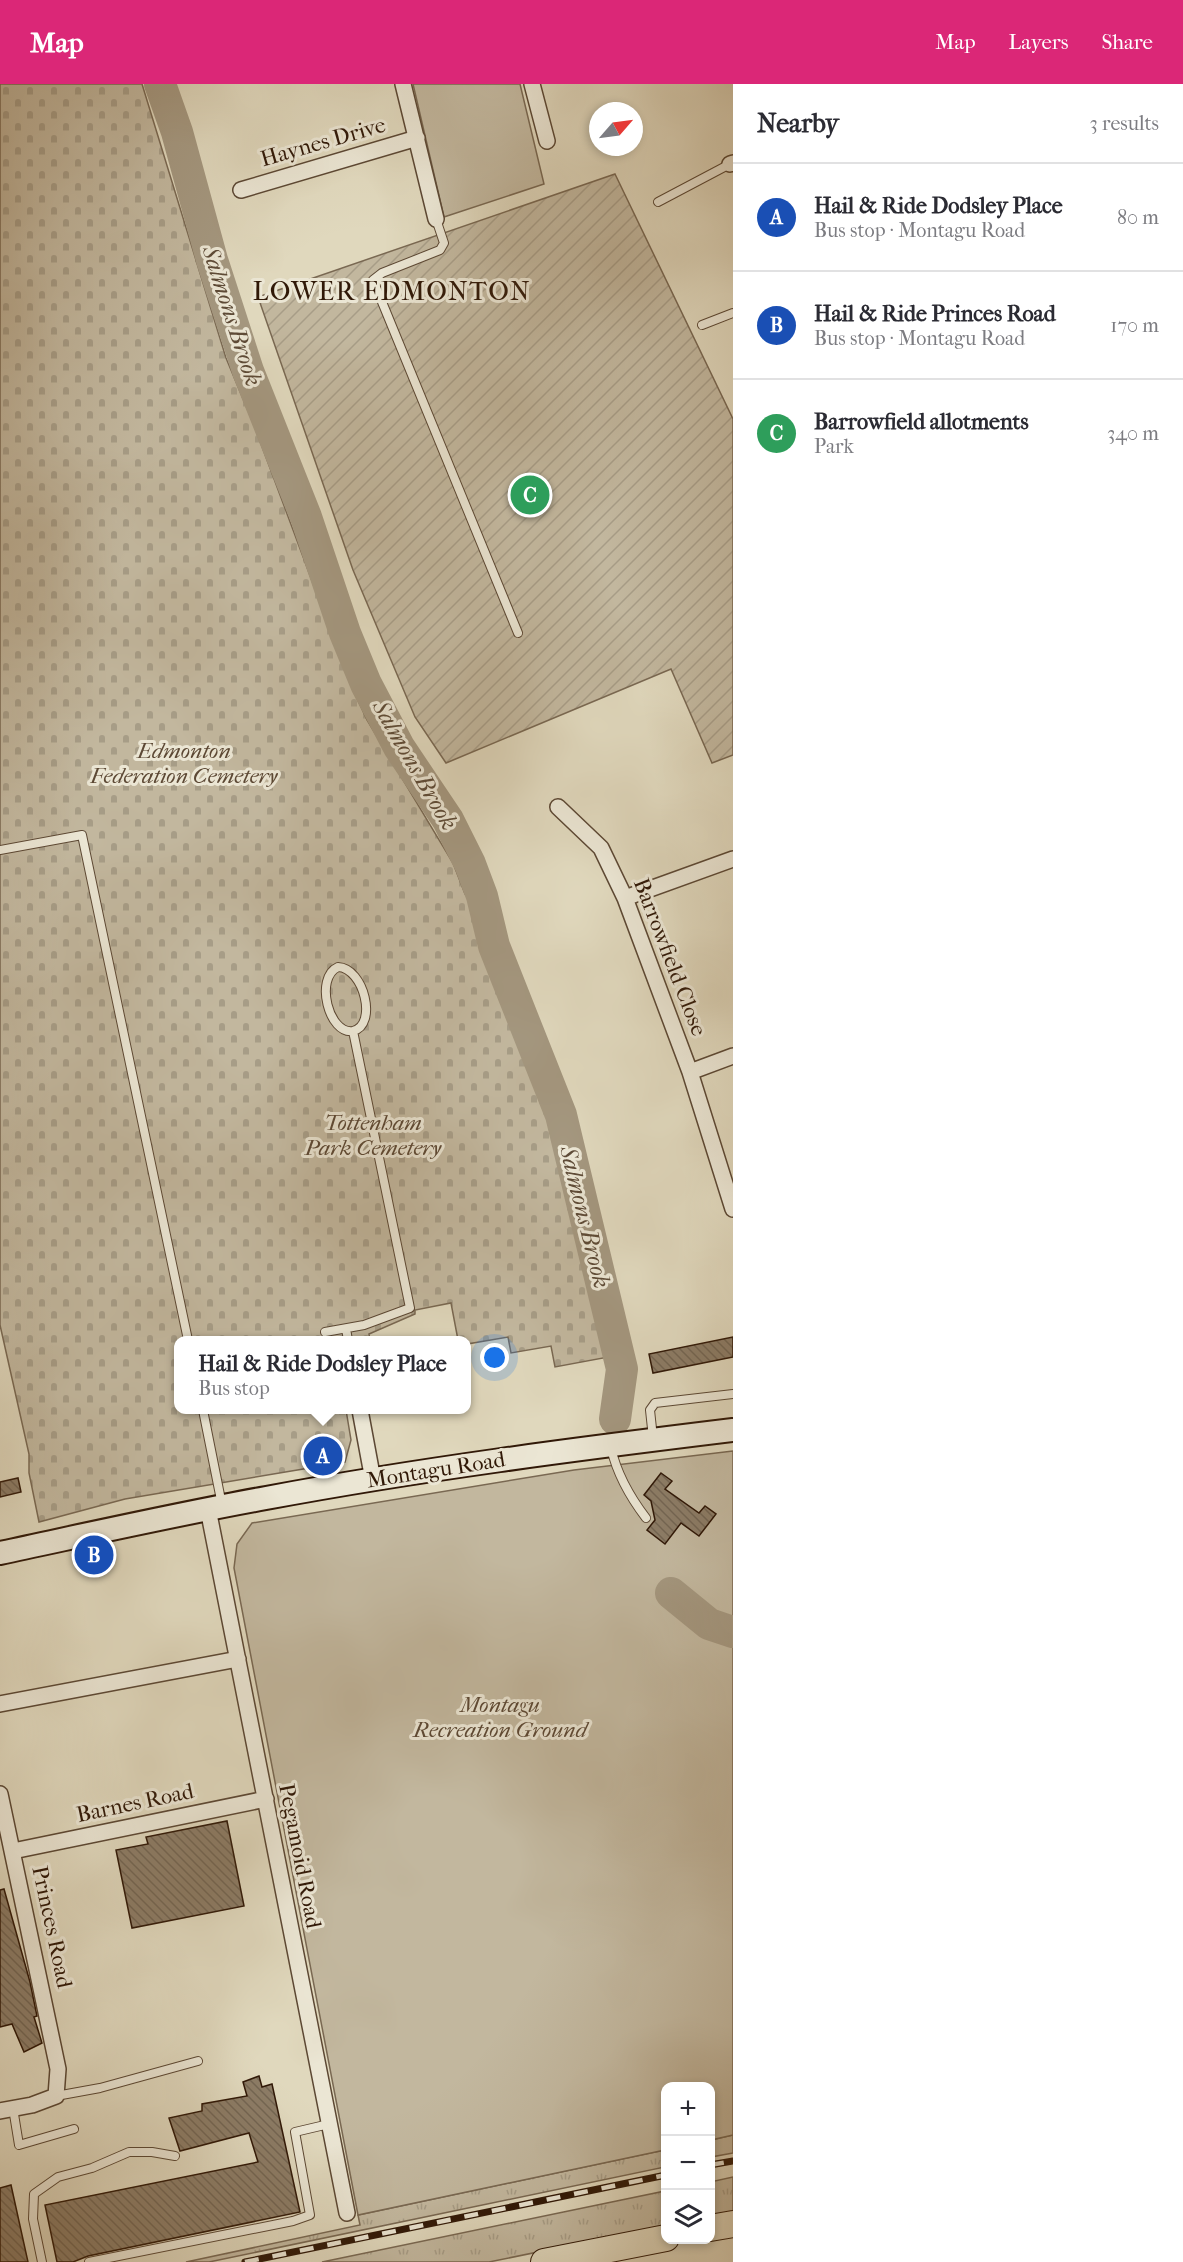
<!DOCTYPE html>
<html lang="en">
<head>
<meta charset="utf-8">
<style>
	body { margin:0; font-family:"IM FELL French Canon",serif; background:#f7f7f7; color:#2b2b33 }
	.controls { position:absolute; right:18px; bottom:18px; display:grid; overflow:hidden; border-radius:12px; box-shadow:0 3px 9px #0003 }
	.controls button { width:54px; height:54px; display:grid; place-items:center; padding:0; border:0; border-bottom:2px solid #e1e1e2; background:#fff; color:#2b2b33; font:30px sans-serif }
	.compass { position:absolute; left:589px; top:18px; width:54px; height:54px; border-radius:50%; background:#fff; box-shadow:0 3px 9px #0003; rotate:62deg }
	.you { position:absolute; left:495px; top:1274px; width:21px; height:21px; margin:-15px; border:4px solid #fff; border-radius:50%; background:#1a73e8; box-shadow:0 0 0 9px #1a73e833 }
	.badge { display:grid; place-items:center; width:39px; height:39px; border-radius:50%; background:#db2777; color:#fff; font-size:20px; font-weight:700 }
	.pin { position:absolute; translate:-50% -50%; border:3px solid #fff; box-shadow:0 2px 6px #0006 }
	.popup { position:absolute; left:174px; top:1252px; width:297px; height:78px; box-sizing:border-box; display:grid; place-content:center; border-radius:12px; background:#fff; filter:drop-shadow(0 2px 4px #0005); font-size:20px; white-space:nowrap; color:#7c7c81 }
	.popup b { font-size:22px; color:#2b2b33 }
	.popup::after { content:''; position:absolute; left:50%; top:100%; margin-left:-12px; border:12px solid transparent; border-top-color:#fff }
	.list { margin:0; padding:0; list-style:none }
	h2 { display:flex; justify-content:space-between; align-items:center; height:78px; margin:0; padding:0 24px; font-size:26px }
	h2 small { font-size:20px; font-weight:400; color:#7c7c81 }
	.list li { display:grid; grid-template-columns:39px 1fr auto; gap:18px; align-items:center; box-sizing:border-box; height:108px; padding:0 24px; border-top:2px solid #e1e1e2 }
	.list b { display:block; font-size:22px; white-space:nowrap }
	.list p { margin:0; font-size:20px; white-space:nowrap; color:#7c7c81 }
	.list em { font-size:20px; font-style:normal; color:#7c7c81 }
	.icon { flex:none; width:33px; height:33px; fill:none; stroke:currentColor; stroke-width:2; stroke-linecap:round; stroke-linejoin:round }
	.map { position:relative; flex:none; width:733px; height:2178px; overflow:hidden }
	header { display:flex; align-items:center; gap:36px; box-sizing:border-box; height:84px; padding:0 30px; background:#db2777; color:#fff }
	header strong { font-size:28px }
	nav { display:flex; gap:33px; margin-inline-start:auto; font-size:21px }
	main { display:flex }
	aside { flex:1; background:#fff }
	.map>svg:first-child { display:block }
	.grass { fill:url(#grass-tufts); stroke:#796852; stroke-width:1.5 }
	.cemetery { fill:url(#cemetery-stones); stroke:#796852; stroke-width:1.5 }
	.park { fill:#c2b79e; stroke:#796852; stroke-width:1.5 }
	.garden { fill:url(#garden-furrows); stroke:#796852; stroke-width:1.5 }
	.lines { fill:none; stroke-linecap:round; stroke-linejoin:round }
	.river { stroke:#a4977f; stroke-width:32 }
	.building { fill:url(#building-back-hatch); stroke:#301807; stroke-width:1.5 }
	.service-casing { stroke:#5c4834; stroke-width:10 }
	.minor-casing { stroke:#5c4834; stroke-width:18 }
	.secondary-casing { stroke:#301807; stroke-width:26 }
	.primary-casing { stroke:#301807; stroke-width:28 }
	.service { stroke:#ebe6d4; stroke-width:8 }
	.minor { stroke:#ebe6d4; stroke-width:15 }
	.secondary { stroke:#ebe6d4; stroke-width:22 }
	.primary { stroke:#e0d8bd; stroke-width:26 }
	.rail-casing { stroke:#301807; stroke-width:7 }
	.rail { stroke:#ebe6d4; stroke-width:4.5; stroke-dasharray:14; stroke-linecap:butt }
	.labels { text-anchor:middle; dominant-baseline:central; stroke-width:6; stroke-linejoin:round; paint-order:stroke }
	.street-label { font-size:22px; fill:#301807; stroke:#ebe6d4 }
	.park-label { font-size:22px; font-style:italic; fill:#5c4834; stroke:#ebe6d4 }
	.water-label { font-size:24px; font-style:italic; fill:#5e4b37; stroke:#ebe6d4 }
	.quarter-label { font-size:26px; letter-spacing:1.5px; fill:#301807; stroke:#ebe6d4 }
</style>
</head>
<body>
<header>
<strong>Map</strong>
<nav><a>Map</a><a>Layers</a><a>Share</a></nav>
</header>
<main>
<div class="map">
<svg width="733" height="2178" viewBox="0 0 733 2178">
	<defs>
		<pattern id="grass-tufts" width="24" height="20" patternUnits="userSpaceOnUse" patternTransform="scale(1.5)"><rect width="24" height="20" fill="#c2b79e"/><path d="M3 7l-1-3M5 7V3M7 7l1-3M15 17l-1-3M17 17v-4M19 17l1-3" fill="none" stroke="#a79d87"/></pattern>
		<pattern id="cemetery-stones" width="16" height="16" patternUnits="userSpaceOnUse" patternTransform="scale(1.5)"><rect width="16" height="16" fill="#c2b79e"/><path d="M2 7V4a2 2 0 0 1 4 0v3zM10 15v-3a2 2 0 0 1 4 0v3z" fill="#a79d87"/></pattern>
		<pattern id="garden-furrows" width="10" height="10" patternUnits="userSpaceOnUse" patternTransform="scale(1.5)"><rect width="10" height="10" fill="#c2b79e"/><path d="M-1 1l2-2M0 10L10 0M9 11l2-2" fill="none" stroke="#a79d87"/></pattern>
		<pattern id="building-back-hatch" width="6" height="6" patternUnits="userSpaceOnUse" patternTransform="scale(1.5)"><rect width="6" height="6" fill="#8c7c66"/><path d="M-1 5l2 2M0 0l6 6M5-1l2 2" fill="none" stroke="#736552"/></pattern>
	</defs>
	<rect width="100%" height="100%" fill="#e0d8bd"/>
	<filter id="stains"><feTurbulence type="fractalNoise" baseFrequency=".00333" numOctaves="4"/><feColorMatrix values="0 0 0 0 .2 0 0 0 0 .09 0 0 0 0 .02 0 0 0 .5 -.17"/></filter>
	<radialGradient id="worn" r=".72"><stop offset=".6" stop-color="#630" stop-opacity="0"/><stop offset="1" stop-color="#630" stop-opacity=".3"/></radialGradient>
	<path class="grass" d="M733 2051V2069L711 2073V2056Z
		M665 2066V2083L209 2178H186L360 2141 358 2131Z
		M733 2093V2128L711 2132 710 2098Z
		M665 2107V2142L489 2178H322Z"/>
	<path class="cemetery" d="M0 0H142L226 274 254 341 350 599 367 636 453 779 465 810 476 808 491 864 518 926 555 1030 614 1272 555 1283 551 1262 511 1269 508 1253 467 1260V1256H458L451 1219 415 1226V1230L369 1250 370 1256H179V1326H346L351 1356 345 1378 125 1415 39 1438 29 1389V1370L0 1241Z"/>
	<path class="park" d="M413 0H520L544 100 444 133Z
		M733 1367V2051L711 2056 710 2002H666L665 2066 358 2131 234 1484 237 1460 252 1439 574 1386Z"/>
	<path class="garden" d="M615 90 733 335V671L712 679 671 585 446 679 415 633 353 486 258 213Z"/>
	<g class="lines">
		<path class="river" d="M160 0 177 48 212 176 248 287 306 433 345 549 366 600 399 663 448 736 470 780 482 812 494 862 561 1031 622 1285 615 1335
			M671 1509 709 1540 733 1548"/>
	</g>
	<path class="building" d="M733 1253V1273L653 1289 649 1270Z
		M661 1389 672 1397 665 1405 699 1429 705 1422 716 1430 699 1452 681 1439 665 1460 647 1446 655 1436 651 1417 644 1411Z
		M18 1394 21 1408 0 1413V1398Z
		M227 1737 244 1822 132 1844 116 1766 148 1760 146 1753Z
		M4 1805 30 1898 37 1932 34 1933 42 1959 24 1968 12 1940 0 1943V1806Z
		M259 1992 262 2003 272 2000 300 2128 88 2172 73 2178H57L45 2121 258 2078 249 2049 180 2067 169 2034 202 2027V2020L247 2012 243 1998Z
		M11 2101 28 2178H0V2104Z"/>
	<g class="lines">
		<defs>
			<path id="service" d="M658 118 730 80
				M436 135 444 159 440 166 382 189 373 196 518 549
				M702 241 733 229
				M0 766 82 751 188 1256
				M338 883C364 884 378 941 353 947 329 951 314 894 338 883Z
				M346 1245 348 1256
				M325 1248 364 1241 410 1224 353 947
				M203 1326 222 1421
				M653 1354 650 1326 655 1319 733 1310
				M611 1364C617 1390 630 1413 646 1434
				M56 2012 100 2004 198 1977
				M13 2024 19 2061 74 2045
				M42 2178 33 2135 34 2110 58 2093 92 2084 129 2068H152L175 2072
				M89 2178 293 2137 310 2131 295 2048 329 2040"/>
			<path id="minor" d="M403 0 436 135
				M532 0 547 57
				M730 80 733 79
				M241 106 417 54
				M558 723 601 764 625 814 690 988 733 1125
				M625 814 733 775
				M690 988 733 972
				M360 1326 373 1396
				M208 1425 347 2129
				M0 1620 238 1575
				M0 1710 58 1985 56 2012 32 2021 0 2027
				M13 1767 266 1715"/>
			<path id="secondary" d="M0 1469C89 1450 177 1430 266 1414 421 1385 577 1365 733 1346"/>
			<path id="primary" d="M710 2144 733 2140
				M544 2178 666 2154"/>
		</defs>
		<use href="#service" class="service-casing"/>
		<use href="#minor" class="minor-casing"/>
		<use href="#secondary" class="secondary-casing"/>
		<use href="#primary" class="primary-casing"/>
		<use href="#service" class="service"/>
		<use href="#minor" class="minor"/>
		<use href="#secondary" class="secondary"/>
		<use href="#primary" class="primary"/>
		<defs>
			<path id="rail" d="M710 2081 733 2077
				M245 2178 666 2091"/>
		</defs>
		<use href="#rail" class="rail-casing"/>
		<use href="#rail" class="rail"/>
	</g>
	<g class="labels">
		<g class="street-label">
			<text transform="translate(323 58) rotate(-16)">Haynes Drive</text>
			<text transform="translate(670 873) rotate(69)">Barrowfield Close</text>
			<text transform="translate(436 1386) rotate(-9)">Montagu Road</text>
			<text transform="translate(135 1719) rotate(-12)">Barnes Road</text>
			<text transform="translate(300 1772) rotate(79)">Pegamoid Road</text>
			<text transform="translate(52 1843) rotate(78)">Princes Road</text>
		</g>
		<g class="park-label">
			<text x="184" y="667">Edmonton<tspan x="184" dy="25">Federation Cemetery</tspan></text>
			<text x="373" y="1039">Tottenham<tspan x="373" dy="25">Park Cemetery</tspan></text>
			<text x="500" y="1621">Montagu<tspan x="500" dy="25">Recreation Ground</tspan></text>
		</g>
		<g class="water-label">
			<text transform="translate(232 232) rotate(72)">Salmons Brook</text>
			<text transform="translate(415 681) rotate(60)">Salmons Brook</text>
			<text transform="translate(585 1133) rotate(76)">Salmons Brook</text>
		</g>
		<g class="quarter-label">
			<text x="392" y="207">LOWER EDMONTON</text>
		</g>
	</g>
	<rect width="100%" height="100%" filter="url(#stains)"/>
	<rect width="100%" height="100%" fill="url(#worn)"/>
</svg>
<div class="controls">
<button>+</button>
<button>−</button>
<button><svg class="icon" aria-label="layers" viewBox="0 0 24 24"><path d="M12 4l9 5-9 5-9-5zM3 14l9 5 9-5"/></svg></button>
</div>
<svg class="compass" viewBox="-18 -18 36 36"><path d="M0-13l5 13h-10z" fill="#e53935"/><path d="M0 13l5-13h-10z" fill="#7c7c81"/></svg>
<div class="you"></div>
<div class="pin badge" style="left:323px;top:1372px;background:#1a4fb4">A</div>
<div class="popup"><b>Hail &amp; Ride Dodsley Place</b>Bus stop</div>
<div class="pin badge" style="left:94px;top:1471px;background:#1a4fb4">B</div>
<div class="pin badge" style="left:530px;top:411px;background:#2e9e5b">C</div>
</div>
<aside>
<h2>Nearby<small>3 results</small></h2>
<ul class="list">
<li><span class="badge" style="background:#1a4fb4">A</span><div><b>Hail &amp; Ride Dodsley Place</b><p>Bus stop · Montagu Road</p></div><em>80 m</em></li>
<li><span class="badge" style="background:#1a4fb4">B</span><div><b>Hail &amp; Ride Princes Road</b><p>Bus stop · Montagu Road</p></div><em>170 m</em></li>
<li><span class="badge" style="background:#2e9e5b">C</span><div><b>Barrowfield allotments</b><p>Park</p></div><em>340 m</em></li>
</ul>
</aside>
</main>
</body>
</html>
